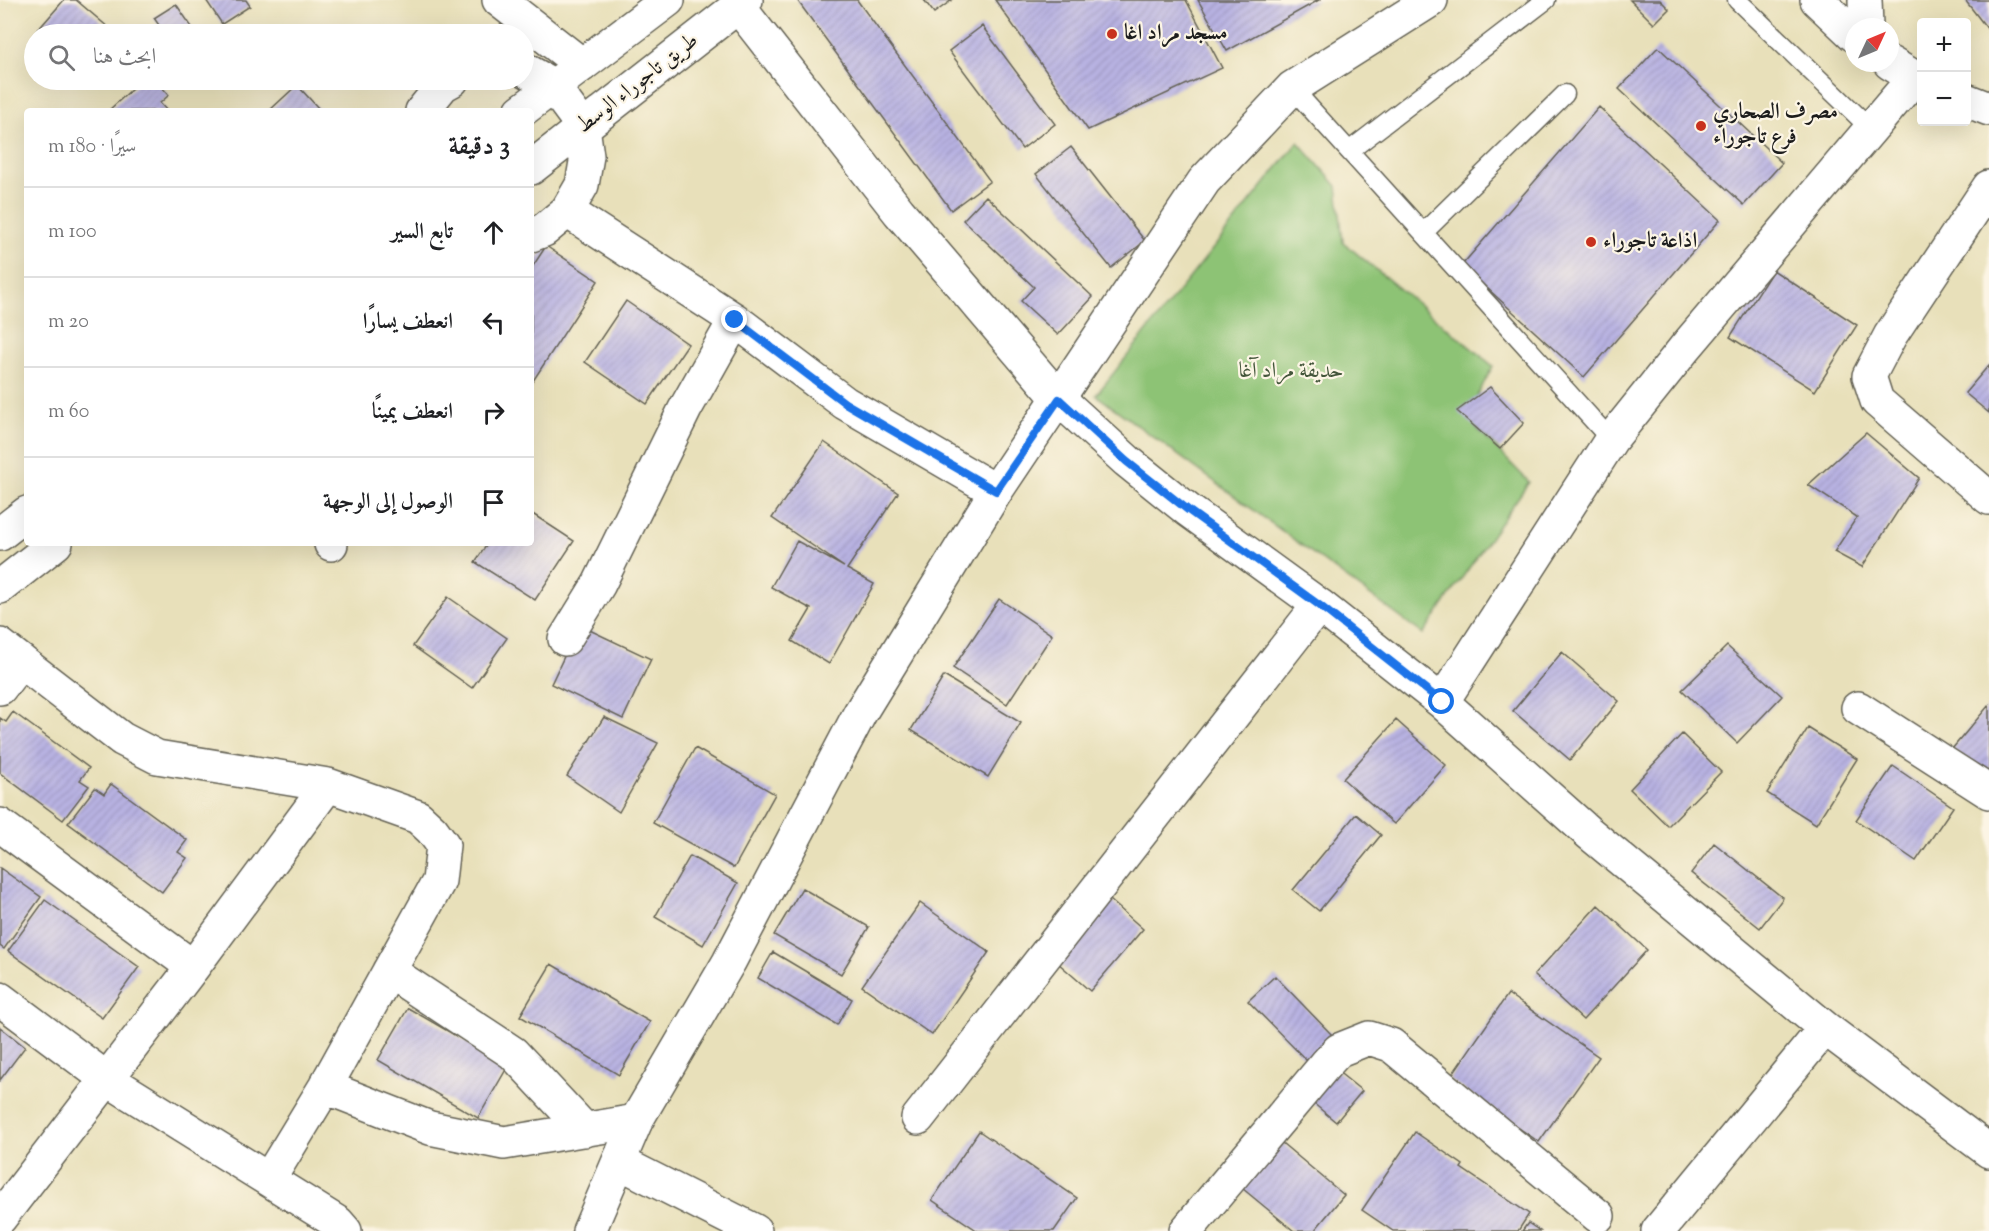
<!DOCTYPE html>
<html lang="ar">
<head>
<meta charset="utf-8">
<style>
	body { margin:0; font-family:"Sorts Mill Goudy",Amiri,serif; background:#f2f2f2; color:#202124; direction:rtl }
	.controls { position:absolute; right:18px; top:18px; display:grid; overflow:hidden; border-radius:6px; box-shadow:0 6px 24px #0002 }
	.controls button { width:54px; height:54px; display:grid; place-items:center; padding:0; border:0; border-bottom:2px solid #e0e0e0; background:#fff; color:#202124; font:30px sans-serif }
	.compass { position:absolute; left:1845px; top:18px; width:54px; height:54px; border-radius:50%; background:#fff; box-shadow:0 6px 24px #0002; rotate:46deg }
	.stop { position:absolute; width:18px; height:18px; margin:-14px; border:4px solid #1a73e8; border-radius:50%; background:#fff }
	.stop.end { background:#1a73e8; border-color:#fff; box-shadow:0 2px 6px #0008 }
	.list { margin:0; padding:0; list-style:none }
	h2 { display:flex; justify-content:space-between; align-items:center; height:78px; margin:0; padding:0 24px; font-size:26px }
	h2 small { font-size:20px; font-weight:400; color:#757577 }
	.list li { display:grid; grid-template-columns:39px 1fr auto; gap:18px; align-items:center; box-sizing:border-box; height:90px; padding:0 24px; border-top:2px solid #e0e0e0 }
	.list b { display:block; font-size:22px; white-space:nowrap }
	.list em { font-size:20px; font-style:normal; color:#757577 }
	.icon { flex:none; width:33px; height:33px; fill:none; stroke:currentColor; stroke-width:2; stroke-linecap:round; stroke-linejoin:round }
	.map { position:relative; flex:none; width:1989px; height:1231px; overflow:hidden; direction:ltr }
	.search { position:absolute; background:#fff; box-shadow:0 6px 24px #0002; left:24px; top:24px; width:510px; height:66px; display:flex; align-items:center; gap:15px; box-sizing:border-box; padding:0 21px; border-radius:33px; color:#757577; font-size:22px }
	.panel { position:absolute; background:#fff; box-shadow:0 6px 24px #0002; left:24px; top:108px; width:510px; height:438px; border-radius:6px; direction:rtl }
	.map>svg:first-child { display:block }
	.green { fill:#8dc375; stroke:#547048; stroke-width:1.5 }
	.building { fill:url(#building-hatch) }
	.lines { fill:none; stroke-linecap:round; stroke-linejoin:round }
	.lane-casing { stroke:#636153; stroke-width:21 }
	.street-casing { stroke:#636153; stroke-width:36 }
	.secondary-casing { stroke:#636153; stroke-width:36 }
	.primary-casing { stroke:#636153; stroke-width:36 }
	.lane { stroke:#fff; stroke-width:18 }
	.street { stroke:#fff; stroke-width:33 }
	.secondary { stroke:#fff; stroke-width:33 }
	.primary { stroke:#fff; stroke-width:33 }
	.route { stroke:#1a73e8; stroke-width:8 }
	.poi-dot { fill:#c8321e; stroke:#fcf5e5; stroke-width:2 }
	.labels { text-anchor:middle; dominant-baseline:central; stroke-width:4.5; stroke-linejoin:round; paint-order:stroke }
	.poi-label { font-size:22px; font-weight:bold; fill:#1c1c1c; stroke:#fcf5e5; text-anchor:start }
	.street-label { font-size:22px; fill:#1c1c1c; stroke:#fcf5e5 }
	.park-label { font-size:22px; fill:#44563b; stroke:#fcf5e5 }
</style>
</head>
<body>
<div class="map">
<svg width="1989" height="1231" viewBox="0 0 1989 1231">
	<defs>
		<pattern id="building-hatch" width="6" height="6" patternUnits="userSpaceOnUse" patternTransform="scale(1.5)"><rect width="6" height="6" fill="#b8b2e2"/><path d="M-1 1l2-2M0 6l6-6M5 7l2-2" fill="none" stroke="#9e98c1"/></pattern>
	</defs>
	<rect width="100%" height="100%" fill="#fcf5e5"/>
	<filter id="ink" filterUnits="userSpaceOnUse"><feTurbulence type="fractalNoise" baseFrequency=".0167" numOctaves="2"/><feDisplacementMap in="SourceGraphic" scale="12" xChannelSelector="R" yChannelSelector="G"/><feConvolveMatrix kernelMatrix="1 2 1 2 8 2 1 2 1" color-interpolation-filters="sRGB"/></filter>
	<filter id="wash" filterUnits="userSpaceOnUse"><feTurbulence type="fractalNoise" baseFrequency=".008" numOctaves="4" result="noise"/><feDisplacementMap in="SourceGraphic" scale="24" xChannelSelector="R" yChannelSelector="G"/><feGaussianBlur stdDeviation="1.35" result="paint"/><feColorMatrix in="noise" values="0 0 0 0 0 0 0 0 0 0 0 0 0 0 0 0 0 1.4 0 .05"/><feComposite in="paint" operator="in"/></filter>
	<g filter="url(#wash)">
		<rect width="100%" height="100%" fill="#e8e0ba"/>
		<path class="green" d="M1298 142 1337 186 1343 242 1493 366 1466 417 1529 482 1423 634 1096 395Z"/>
		<g id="blocks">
			<path class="building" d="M64 0H76L109 28 103 34H41L37 31Z
				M206 0H246L250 6 222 24Z
				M797 0H857L990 181 951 210Z
				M924 0H952L934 13Z
				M995 0H1186L1222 68 1088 130Z
				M1198 0H1319L1227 51Z
				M1630 0H1660L1669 9 1654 24Z
				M1965 0H1989V31Z
				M176 4 196 33 193 34H165L154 18Z
				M982 26 1055 124 1022 149 949 51Z
				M1658 47 1782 163 1744 205 1619 89Z
				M142 80H155L169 95 160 103 167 111H108Z
				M297 85 321 111H269Z
				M1599 107 1720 220 1584 377 1462 265Z
				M1071 147 1145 241 1111 268 1036 174Z
				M986 196 1093 297 1058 335 1021 301 1034 287 963 220Z
				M546 246 598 281 531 384V269Z
				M1773 270 1857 325 1815 391 1730 337Z
				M626 301 688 344 647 404 585 362Z
				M1989 365V413L1965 393Z
				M1490 387 1524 423 1500 449 1457 411Z
				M1866 433 1919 478 1862 567 1834 552 1857 517 1808 485Z
				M824 442 898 493 847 569 874 584 829 664 792 641 811 609 771 587 797 541 844 567 772 518Z
				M531 513 574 541 535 600 475 562 488 543H531Z
				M448 597 507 638 472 688 413 646Z
				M999 599 1052 635 1007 704 953 668Z
				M579 625 651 659 623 719 551 684Z
				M1727 646 1782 696 1737 743 1682 690Z
				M1562 652 1619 701 1570 760 1513 711Z
				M944 676 1021 723 988 777 911 730Z
				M1989 705V779L1952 749Z
				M13 712 89 768 80 780 89 786 63 820 0 773V718L6 722Z
				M604 717 658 743 619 812 567 776Z
				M1396 720 1446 765 1394 824 1343 779Z
				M1808 728 1857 759 1816 824 1767 793Z
				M1682 734 1721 772 1668 826 1630 789Z
				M695 748 775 794 734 868 653 823Z
				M1893 766 1953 807 1916 861 1856 820Z
				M111 784 187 840 178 852 187 858 162 892 68 823 95 788 104 794Z
				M1356 814 1381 835 1319 911 1293 890Z
				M1714 843 1783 898 1760 928 1691 873Z
				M690 856 738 883 703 945 655 917Z
				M0 868 41 897 4 949 0 946Z
				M802 888 869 927 841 974 774 935Z
				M1102 893 1143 929 1090 991 1049 955Z
				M45 900 139 967 102 1018 8 951Z
				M920 903 989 952 932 1035 862 986Z
				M1598 905 1647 950 1583 1020 1534 975Z
				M773 952 852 999 837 1025 758 978Z
				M551 964 650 1022 619 1075 520 1016Z
				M1275 976 1333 1036 1307 1061 1248 1001Z
				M1508 994 1599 1057 1539 1142 1449 1079Z
				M408 1008 508 1066 478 1118 378 1060Z
				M0 1027 25 1047 0 1080Z
				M1326 1062 1362 1091 1336 1122 1301 1093Z
				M979 1131 1077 1198 1054 1231H978L932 1200Z
				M1415 1132 1463 1165 1461 1168 1529 1214 1518 1231H1393L1362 1210Z
				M1270 1133 1344 1195 1314 1231H1294L1231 1179Z
				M1528 1223 1540 1231H1522Z"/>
		</g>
	</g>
	<g filter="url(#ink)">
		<use href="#blocks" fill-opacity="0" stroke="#636153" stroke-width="1.5"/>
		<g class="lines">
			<defs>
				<path id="lane" d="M1737 0 1871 129
					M1292 88 1611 440
					M1349 151 1546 0
					M1423 233 1565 94"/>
				<path id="street" d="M499 0 582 65
					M1865 0 1866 27
					M738 6 899 212 1059 399 1127 461 1188 510 1319 605 1442 702 1589 833 1825 1028 1989 1151
					M524 69 552 85 583 127 587 156 582 185 567 211 544 230 531 235
					M422 111 443 85 452 80
					M1989 187 1890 336 1869 376 1877 401 1989 498
					M567 211 735 320 845 403 996 491
					M331 544V543
					M565 639 599 584 685 409 735 320
					M0 645 122 739 157 757 328 785 418 817 432 830 443 845 439 881 325 1087 269 1179
					M0 688 21 661
					M1442 702 1611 440 1684 349 1914 78
					M1858 708 1989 792
					M0 825 193 967
					M389 971 513 1053 585 1130
					M0 999 107 1079 338 1223 345 1231
					M325 1087 430 1128 504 1143 636 1121
					M918 1118 1319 605
					M619 1162 755 1231
					M0 1218 193 967 328 785
					M1186 1231 1326 1064 1339 1050 1369 1038 1391 1045 1598 1216
					M1658 1231 1825 1028"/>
				<path id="secondary" d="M1817 0 1854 35
					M1890 63 1922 82
					M1966 100 1989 109
					M589 1231 636 1121 729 962 860 713 996 491 1204 181 1292 88 1431 0"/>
				<path id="primary" d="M521 111 668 0
					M531 168 746 0
					M0 534 27 513
					M0 587 56 543"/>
			</defs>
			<use href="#lane" class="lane-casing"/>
			<use href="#street" class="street-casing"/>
			<use href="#secondary" class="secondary-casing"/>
			<use href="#primary" class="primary-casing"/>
			<use href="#lane" class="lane"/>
			<use href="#street" class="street"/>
			<use href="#secondary" class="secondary"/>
			<use href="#primary" class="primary"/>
		</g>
	</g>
	<g class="lines" filter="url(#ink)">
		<path class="route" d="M735 320 845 403 996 491 1059 399 1126 461 1188 510 1319 605 1442 702"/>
	</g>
	<g class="poi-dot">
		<circle cx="1112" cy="34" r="6"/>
		<circle cx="1701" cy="126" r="6"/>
		<circle cx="1591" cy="242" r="6"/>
	</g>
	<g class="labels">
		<g class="poi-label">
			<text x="1124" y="34">مسجد مراد اغا</text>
			<text x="1713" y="113">مصرف الصحاري<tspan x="1713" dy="25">فرع تاجوراء</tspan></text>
			<text x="1603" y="242">اذاعة تاجوراء</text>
		</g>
		<g class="street-label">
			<text transform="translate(638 84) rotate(-38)">طريق تاجوراء الوسط</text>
		</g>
		<g class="park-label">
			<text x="1291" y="372">حديقة مراد آغا</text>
		</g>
	</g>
</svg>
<div class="controls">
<button>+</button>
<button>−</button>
</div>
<svg class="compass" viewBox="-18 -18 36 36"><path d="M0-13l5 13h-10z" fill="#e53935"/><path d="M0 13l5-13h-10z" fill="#757577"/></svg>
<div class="stop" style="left:1442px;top:702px"></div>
<div class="stop end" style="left:735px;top:320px"></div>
<div class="search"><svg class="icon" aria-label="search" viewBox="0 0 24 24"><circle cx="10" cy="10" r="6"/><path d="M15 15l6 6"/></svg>ابحث هنا</div>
<section class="panel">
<h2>3 دقيقة<small>سيرًا · 180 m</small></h2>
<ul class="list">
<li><svg class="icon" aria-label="ahead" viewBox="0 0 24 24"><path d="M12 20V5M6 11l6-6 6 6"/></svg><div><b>تابع السير</b></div><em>100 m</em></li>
<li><svg class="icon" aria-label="left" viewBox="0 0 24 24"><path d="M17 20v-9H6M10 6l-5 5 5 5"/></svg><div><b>انعطف يسارًا</b></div><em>20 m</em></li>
<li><svg class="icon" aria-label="right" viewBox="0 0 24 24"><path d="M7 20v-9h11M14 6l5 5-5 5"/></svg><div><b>انعطف يمينًا</b></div><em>60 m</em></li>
<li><svg class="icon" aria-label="arrive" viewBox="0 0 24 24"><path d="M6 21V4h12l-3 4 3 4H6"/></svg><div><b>الوصول إلى الوجهة</b></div></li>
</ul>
</section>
</div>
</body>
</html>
